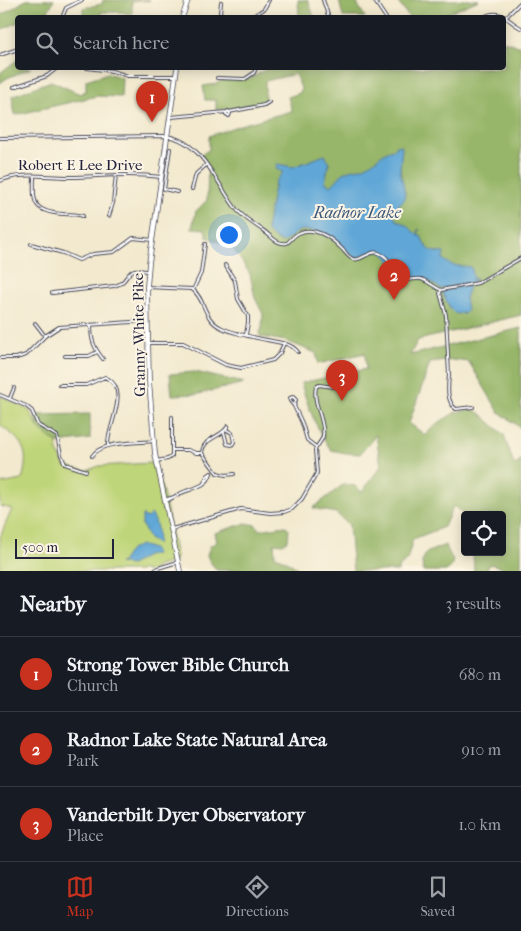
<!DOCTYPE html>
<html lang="en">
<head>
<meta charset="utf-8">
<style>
	body { margin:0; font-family:"IM FELL French Canon",serif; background:#242831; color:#f1f3f6 }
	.controls { position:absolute; right:15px; bottom:15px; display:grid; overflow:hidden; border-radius:5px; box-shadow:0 2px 12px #0003 }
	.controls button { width:45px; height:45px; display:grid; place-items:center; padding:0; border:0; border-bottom:1px solid #363941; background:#171b24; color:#f1f3f6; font:25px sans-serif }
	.scale { position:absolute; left:15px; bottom:12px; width:99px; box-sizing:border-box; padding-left:5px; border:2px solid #22223b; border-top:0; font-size:14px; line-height:18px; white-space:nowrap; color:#22223b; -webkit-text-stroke:4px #fcf5e5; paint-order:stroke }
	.you { position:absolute; left:228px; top:234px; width:18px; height:18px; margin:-12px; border:4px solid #fff; border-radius:50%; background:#1a73e8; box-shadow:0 0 0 8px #1a73e833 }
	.badge { display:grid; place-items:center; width:32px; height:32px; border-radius:50%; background:#c8321e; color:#fff; font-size:16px; font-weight:700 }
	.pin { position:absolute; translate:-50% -41px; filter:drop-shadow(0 1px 2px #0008) }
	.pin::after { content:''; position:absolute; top:26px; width:18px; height:15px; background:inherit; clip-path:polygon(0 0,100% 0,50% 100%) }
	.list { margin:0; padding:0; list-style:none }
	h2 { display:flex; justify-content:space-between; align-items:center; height:65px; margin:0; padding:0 20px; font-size:21px }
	h2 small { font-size:16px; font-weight:400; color:#9ea1a6 }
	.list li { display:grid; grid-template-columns:32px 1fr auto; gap:15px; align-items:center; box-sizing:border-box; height:75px; padding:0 20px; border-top:1px solid #363941 }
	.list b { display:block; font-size:19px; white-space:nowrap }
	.list p { margin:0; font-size:16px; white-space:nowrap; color:#9ea1a6 }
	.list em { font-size:16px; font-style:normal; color:#9ea1a6 }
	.icon { flex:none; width:28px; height:28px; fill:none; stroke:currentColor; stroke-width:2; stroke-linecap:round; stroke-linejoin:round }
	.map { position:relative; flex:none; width:521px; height:571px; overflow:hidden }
	.search { position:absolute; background:#171b24; box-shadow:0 2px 12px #0003; left:15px; right:15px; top:15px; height:55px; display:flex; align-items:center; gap:12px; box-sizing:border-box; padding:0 18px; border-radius:5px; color:#9ea1a6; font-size:19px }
	.sheet { height:290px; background:#171b24 }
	nav { display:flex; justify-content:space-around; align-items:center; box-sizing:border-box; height:70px; border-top:1px solid #363941; background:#171b24; font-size:14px; color:#9ea1a6 }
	nav a { display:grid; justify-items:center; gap:2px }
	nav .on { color:#c8321e }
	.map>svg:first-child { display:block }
	.green { fill:#bfd579; stroke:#707c5a }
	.forest { fill:#97b669; stroke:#5c6c52 }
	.water { fill:#61a7d7; stroke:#426489 }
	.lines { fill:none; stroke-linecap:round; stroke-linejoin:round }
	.street-casing { stroke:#414051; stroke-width:4 }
	.secondary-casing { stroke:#414051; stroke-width:5.5 }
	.street { stroke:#fff; stroke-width:2 }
	.secondary { stroke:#fff; stroke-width:4 }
	.labels { text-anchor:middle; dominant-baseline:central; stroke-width:4; stroke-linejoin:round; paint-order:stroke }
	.street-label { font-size:15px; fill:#22223b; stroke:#fcf5e5 }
	.water-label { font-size:16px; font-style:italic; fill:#3b5779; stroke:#fcf5e5 }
</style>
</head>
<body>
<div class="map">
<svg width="521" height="571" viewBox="0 0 521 571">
	<rect width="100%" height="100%" fill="#fcf5e5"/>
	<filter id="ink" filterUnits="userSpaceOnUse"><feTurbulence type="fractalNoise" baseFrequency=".02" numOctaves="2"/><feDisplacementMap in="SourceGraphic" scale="10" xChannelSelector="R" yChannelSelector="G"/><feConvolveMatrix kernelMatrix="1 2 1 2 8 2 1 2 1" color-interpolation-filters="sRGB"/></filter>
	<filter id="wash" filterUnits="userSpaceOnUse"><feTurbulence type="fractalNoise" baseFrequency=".0096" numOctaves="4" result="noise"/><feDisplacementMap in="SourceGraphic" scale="20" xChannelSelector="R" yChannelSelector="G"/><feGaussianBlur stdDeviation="1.12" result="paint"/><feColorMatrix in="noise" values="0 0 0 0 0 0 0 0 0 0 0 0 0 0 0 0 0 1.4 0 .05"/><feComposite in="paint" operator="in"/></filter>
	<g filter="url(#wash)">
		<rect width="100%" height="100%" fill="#f2e9ce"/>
		<path class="green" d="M0 396 29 410 40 430 57 443 58 453 65 466 86 471 99 466 152 463C164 482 170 532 176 556L175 561 158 566 152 571H145L142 569 140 571H0V537L12 509 0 506V484L22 480C30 451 24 442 0 425Z"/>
		<path class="forest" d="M26 0H54L48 11 32 17 18 18 17 23 0 30V16Z
			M103 0H150L132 1V15L122 12H101L102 17H83V8L102 4Z
			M298 0H308L314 17H299Z
			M339 0H355L365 17H343Z
			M396 0H479L439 17H409Z
			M504 41 521 47V315L418 340 410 355 521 328V428L499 412 469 362 454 360 430 363 409 423 425 435 438 423 456 412 472 409 480 413 504 435 514 465 519 463 521 459V571H504L503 568 491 564 488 566 487 571H474L473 552H502V515H465L453 506 444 527 413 539 407 560 398 568V571H353L349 525 336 513 313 508 344 484 355 486 362 492 381 466 376 435 360 454 346 453 331 450C316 428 308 407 301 383L366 369 365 353 318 364 316 353 286 341 261 337 259 334 262 328 263 314 255 298 250 274 233 248 207 237 205 229 192 228 196 211 207 200 208 166 201 154 209 150V136L240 125 292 111 288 97 300 93 301 88 295 74 265 81V102L238 108 216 110V100H205L203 86 216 84 222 80 250 79 268 68H504Z
			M17 60 18 68H31L7 78 0 83V73Z
			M108 73 122 78 121 97 97 96 15 115 12 96 51 81 80 94 86 91V80Z
			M195 372 244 383 199 394 172 395 170 374Z
			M90 414V439L57 443 40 430 37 426 38 424 36 415Z
			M246 523 256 525 259 530 286 526 289 529 288 540 283 544 274 543 275 556C284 559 293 565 301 571L217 570 210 562 207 555 210 546 217 542 215 533Z
			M445 545 453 560 451 567 446 571H423L422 562 426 553Z"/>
		<path class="water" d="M401 145 402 148 400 169 405 193 404 200C398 204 393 212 395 219L408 226 416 234 418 233 419 229 418 236H421C426 249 431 253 444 253L443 259C453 268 457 265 470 267L473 271 471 272 473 275 472 280 476 278 473 282 441 289C435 286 428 279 421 278 414 277 408 281 401 277 391 270 390 246 370 252 365 253 360 257 355 258 334 239 331 231 300 230L284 242H280L267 232V224L275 182 283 172 276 169 277 164 293 167 325 155 329 163 325 182 331 186C336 182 340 175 345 172 353 167 360 171 371 163 379 158 386 149 395 149L396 146Z
			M465 286 469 287 465 298 467 310 463 315V313L456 314 450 308 442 293 444 291Z
			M151 514C157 521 159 535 157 544L149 539 142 525V515L147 518Z
			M140 545 153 549 156 554 146 556 131 565 119 563 123 562C125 552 132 549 140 545Z"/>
	</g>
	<g filter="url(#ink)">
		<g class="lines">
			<defs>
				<path id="street" d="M323 0 329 18
					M374 0 386 18
					M221 2 220 13 226 18
					M506 17 521 2
					M62 18 66 8 82 0
					M250 18 264 9 269 0
					M482 18C501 7 506 20 521 28
					M0 55 18 49
					M87 68 112 71 128 76H176
					M217 78 245 79 254 73 256 68
					M14 87 47 76 57 68
					M228 111 230 113 229 116 226 114Z
					M229 112 264 105 269 102
					M171 117 227 112
					M0 138 164 136C201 138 217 185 237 210 245 219 254 224 264 231 271 236 277 245 287 243 291 240 294 235 299 233 314 226 330 237 340 247 344 250 347 256 351 258 360 264 369 249 379 253 392 258 392 272 402 278 408 282 414 278 421 279 428 281 434 287 441 290L478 283 521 258
					M170 149 164 189 177 192
					M34 177C33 203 33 212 63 214 70 214 76 214 83 216
					M0 181C20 171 51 178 73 177 102 176 132 173 161 177
					M192 189 196 174 206 165
					M109 216 113 203 116 175
					M31 244 63 253 79 260 93 254 114 252 133 238 153 240
					M225 265 235 281 238 299 248 316V323L246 334
					M147 287 192 289C206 299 202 319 222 328 235 334 252 337 267 340 278 343 290 342 298 352
					M193 290 201 273 205 244
					M441 290 440 293 446 315 449 375C448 386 446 402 456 409L473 407
					M52 293 114 286C127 283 126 273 134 270 138 269 143 271 147 271
					M35 323 45 336
					M91 326C91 340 94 348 103 359
					M149 343H183L226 365 241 368 273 360 280 353 284 343
					M65 356H89L97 352
					M0 358H16L26 355 45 336 59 327 146 321
					M59 385H86L105 377C132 390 107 425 108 445
					M0 395 26 406 32 411 38 425 57 436 61 455 65 464 86 471
					M10 398 14 388
					M294 406 296 400 293 397 290 398V401L294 406 302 423 307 440 316 447
					M228 426C222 438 203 437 202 453L217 473 226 475 234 474
					M224 432 227 444 232 445 234 442 232 433 227 430
					M172 450H188L196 453H202
					M92 456C102 441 137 443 154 441
					M156 461 168 459 172 456V417
					M174 497C185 488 207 490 211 473L207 476 204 483
					M164 500 174 497 165 502
					M172 529 241 509 270 513 284 512 292 509 302 499 317 473 315 450C317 445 322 441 323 436 326 422 312 403 316 387L319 385 342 388 356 379
					M154 571 158 568 178 562"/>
				<path id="secondary" d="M182 18 188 0
					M177 68 149 263 147 287 149 381 155 454 180 571"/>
			</defs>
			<use href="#street" class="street-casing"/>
			<use href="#secondary" class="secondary-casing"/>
			<use href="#street" class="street"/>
			<use href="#secondary" class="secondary"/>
		</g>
	</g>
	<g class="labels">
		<g class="street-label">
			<text x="80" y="165">Robert E Lee Drive</text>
			<text transform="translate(139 335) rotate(-91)">Granny White Pike</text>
		</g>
		<g class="water-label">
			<text x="357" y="212">Radnor Lake</text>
		</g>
	</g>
</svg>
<div class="controls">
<button><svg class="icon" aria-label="locate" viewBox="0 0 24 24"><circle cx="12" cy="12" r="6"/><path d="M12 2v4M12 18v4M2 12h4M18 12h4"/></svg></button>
</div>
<div class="scale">500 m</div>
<div class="you"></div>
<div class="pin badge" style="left:152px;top:122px">1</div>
<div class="pin badge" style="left:394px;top:300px">2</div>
<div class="pin badge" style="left:342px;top:401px">3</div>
<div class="search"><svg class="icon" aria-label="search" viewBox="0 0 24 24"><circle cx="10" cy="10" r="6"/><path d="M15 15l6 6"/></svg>Search here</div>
</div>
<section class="sheet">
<h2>Nearby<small>3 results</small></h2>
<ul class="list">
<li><span class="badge">1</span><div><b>Strong Tower Bible Church</b><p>Church</p></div><em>680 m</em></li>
<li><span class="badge">2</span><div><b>Radnor Lake State Natural Area</b><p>Park</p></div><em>910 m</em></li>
<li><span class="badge">3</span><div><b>Vanderbilt Dyer Observatory</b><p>Place</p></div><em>1.0 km</em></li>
</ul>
</section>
<nav>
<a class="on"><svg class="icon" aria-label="map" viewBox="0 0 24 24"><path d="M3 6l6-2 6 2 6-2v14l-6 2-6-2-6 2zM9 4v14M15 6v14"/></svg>Map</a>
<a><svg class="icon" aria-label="directions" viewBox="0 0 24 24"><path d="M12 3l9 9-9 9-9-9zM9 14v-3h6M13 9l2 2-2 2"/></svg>Directions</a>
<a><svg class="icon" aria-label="saved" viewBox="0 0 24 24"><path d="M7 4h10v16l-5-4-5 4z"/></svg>Saved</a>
</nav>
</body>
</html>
